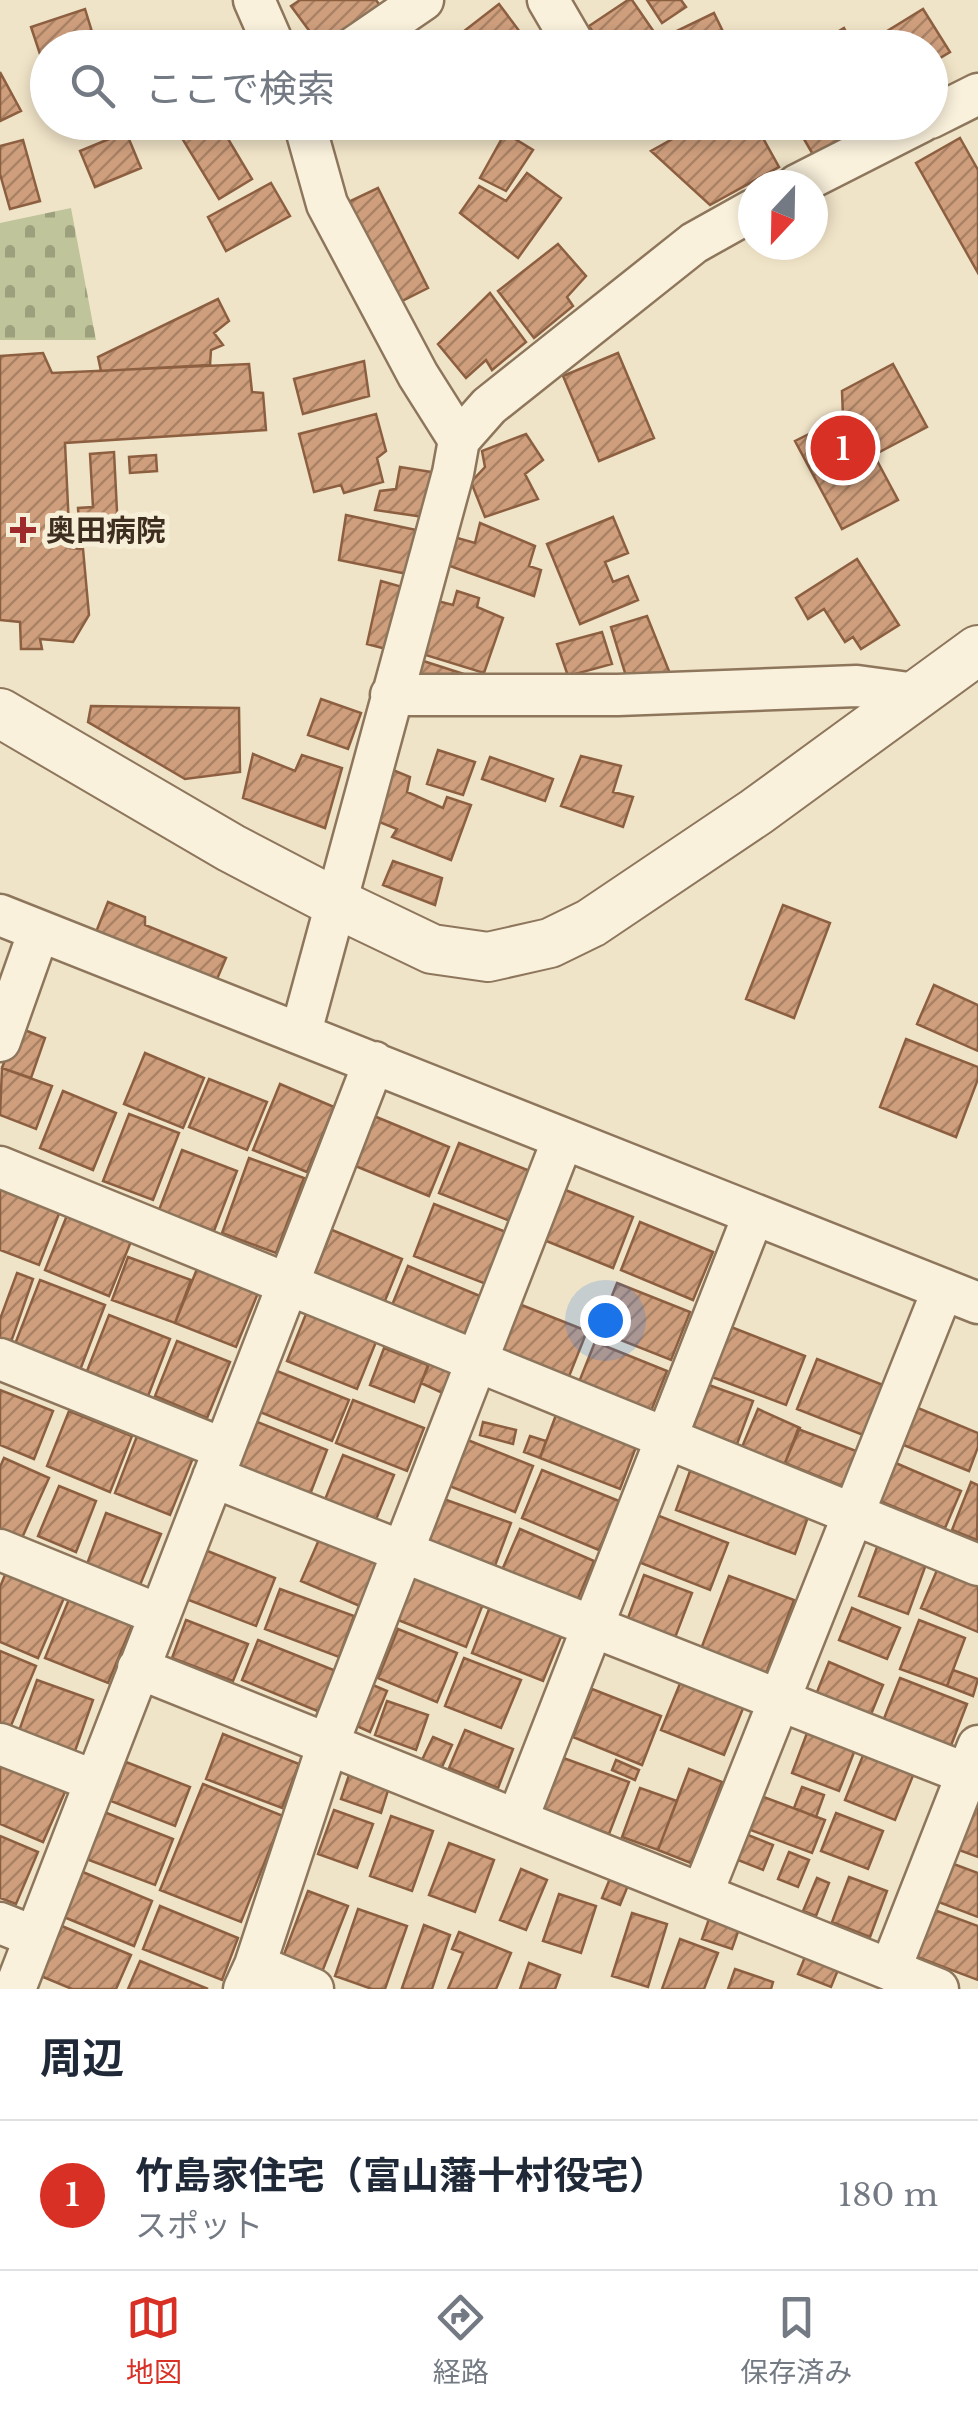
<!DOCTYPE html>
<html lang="ja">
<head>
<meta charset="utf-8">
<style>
	body { margin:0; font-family:"Libre Baskerville","Noto Sans JP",serif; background:#f2f2f3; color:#1f2937 }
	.compass { position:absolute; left:738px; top:170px; width:90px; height:90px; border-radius:50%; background:#fff; box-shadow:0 5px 15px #0003; rotate:202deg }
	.you { position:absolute; left:605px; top:1320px; width:35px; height:35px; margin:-25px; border:8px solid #fff; border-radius:50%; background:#1a73e8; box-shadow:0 0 0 15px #1a73e833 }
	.badge { display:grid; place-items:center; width:65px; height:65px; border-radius:50%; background:#d93025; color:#fff; font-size:32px; font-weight:700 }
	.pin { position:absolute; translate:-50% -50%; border:5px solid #fff; box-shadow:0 2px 10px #0006 }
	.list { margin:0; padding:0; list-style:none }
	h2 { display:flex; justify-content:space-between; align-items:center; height:130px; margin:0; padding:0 40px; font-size:42px }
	h2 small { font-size:32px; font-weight:400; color:#747a83 }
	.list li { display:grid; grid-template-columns:65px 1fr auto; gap:30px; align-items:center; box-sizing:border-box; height:150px; padding:0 40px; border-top:2px solid #e0e1e3 }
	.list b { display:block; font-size:38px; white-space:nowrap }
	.list p { margin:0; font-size:32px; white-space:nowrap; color:#747a83 }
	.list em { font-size:32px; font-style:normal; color:#747a83 }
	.icon { flex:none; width:55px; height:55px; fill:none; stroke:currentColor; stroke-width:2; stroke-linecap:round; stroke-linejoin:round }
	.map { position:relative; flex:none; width:978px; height:1989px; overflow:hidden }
	.search { position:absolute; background:#fff; box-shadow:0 5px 15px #0003; left:30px; right:30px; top:30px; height:110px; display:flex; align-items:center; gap:25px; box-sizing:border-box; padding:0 35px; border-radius:55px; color:#747a83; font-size:38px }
	.sheet { height:280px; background:#fff }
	nav { display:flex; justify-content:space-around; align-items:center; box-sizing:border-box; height:140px; border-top:2px solid #e0e1e3; background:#fff; font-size:28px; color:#747a83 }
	nav a { display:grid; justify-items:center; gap:5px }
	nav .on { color:#d93025 }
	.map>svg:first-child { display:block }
	.cemetery { fill:url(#cemetery-stones) }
	.building { fill:url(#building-hatch); stroke:#8d5f41; stroke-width:2.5 }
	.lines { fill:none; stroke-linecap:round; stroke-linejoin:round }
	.minor-casing { stroke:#8d765c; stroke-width:45 }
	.tertiary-casing { stroke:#8d765c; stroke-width:52 }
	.minor { stroke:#faf1dc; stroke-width:40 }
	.tertiary { stroke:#faf1dc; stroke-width:48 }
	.poi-dot { fill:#9e2a2b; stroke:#f7eed8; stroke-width:4 }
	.labels { text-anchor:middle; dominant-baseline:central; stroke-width:10; stroke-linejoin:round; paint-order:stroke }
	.poi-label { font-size:30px; font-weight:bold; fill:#3d2e20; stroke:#f7eed8; text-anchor:start }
</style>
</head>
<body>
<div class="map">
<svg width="978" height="1989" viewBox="0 0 978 1989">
	<defs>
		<pattern id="cemetery-stones" width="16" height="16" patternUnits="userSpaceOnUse" patternTransform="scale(2.5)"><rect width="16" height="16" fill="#bfc49a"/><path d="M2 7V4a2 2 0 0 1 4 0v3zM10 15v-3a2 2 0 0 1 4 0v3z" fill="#9ca07d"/></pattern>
		<pattern id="building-hatch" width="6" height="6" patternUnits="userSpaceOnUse" patternTransform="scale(2.5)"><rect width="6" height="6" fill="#cf9f7d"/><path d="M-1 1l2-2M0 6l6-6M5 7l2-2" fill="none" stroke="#a98266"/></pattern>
	</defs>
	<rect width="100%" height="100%" fill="#f0e4c8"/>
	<path class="cemetery" d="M71 208 96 340H0V223Z"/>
	<path class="building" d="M300 0H376L381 7 322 48 291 6Z
		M628 0H632L654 32 631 48H603L589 26Z
		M647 0H681L686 7 662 23Z
		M499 4 532 48H468L459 35Z
		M85 9 97 48H48L46 72 31 27Z
		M923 9 950 52 930 64V48H892L884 33Z
		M714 13 731 48H667L662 38Z
		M844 28 855 48H810Z
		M0 72 21 111 0 121Z
		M64 122H108L68 134Z
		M200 122H218L252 179 219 199 180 135Z
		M703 122H754L779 167 710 205 651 151Z
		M794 122H875L815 158Z
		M126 132 141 168 95 187 80 151Z
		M505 133 533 150 506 191 480 178Z
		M960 138 978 170V273L916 163Z
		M23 140 40 201 10 209 0 174V146Z
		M527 173 561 198 518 258 460 213 479 186 506 201Z
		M271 183 290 216 226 251 208 217Z
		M378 188 428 288 394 305 344 204Z
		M558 244 586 276 567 297 573 306 534 338 498 291Z
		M490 293 526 342 492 370 486 360 466 378 438 344Z
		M218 299 229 321 214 333 223 345 211 350 210 365 101 371 98 357Z
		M43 353 52 373 249 364 252 392 263 393 266 430 65 443 70 548 83 549 89 615 73 642 40 639 42 649H21L20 622 0 620V356Z
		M618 353 654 438 599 461 563 376Z
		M364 361 369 396 303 414 294 379Z
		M893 364 927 427 874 455 898 500 842 529 795 441 843 417 842 391Z
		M376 414 386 451 377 458 383 482 344 493 341 485 314 492 299 434Z
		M526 434 543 460 525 474 538 499 485 517 471 482 485 467 482 451Z
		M114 452 118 531 80 533 78 508 93 507 90 454Z
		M156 455 157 471 130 473 129 457Z
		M400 467 438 473 431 518 375 510 380 491 396 489Z
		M346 515 416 530 407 574 339 560Z
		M613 517 628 553 605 562 613 582 628 576 638 600 580 624 547 544Z
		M480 523 535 546 529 566 541 570 534 596 447 565 454 537 475 543Z
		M857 559 899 625 861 649 853 637 845 642 824 609 808 619 796 598Z
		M381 581 406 588 390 650 367 644Z
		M457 591 479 598 477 607 503 618 484 673 419 653 430 599 453 605Z
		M647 616 671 676 629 686 611 627Z
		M602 632 612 664 568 676 557 644Z
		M414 658 470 676 407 683Z
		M321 699 361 713 348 749 308 735Z
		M91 706 239 708 240 772 185 779 88 722Z
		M438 750 475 762 463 795 427 784Z
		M253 754 295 771 302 755 342 768 325 828 243 798Z
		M581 756 621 766 613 792 633 797 623 827 561 806Z
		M490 757 553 779 545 801 482 779Z
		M388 768 410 777 407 792 443 808 447 797 471 805 451 860 392 837 397 829 372 819Z
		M393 861 442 878 435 905 383 885Z
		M108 902 145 917V925L226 958 214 986 94 937Z
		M783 905 830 923 794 1018 746 999Z
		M934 985 978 1005V1051L917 1024Z
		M17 1027 45 1038 31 1078 2 1068Z
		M906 1039 978 1067V1079L956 1137 880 1107Z
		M145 1053 204 1078 183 1128 124 1104Z
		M2 1068 52 1086 36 1129 0 1115Z
		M209 1079 267 1102 247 1150 189 1127Z
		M280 1084 334 1107 307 1172 253 1150Z
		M63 1091 116 1113 93 1170 40 1148Z
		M129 1114 179 1133 153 1200 103 1181Z
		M374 1116 449 1147 429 1196 353 1165Z
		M459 1143 530 1171 510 1221 439 1193Z
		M182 1150 237 1171 214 1231 159 1210Z
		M249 1158 304 1178 276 1253 222 1233Z
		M0 1182 62 1206 39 1265 0 1250Z
		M558 1187 633 1217 613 1268 539 1238Z
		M434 1204 506 1232 486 1284 414 1256Z
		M68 1213 132 1239 109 1296 45 1270Z
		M640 1222 713 1252 693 1300 621 1270Z
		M332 1230 402 1259 382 1308 312 1280Z
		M128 1257 191 1280 175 1323 112 1300Z
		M408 1266 480 1296 462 1340 390 1310Z
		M197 1269 258 1293 236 1347 175 1323Z
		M17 1273 33 1279 11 1342 0 1338V1319Z
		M40 1280 105 1305 80 1370 15 1344Z
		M617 1283 690 1312 671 1360 598 1331Z
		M514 1302 587 1331 568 1379 495 1350Z
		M308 1309 378 1337 357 1389 287 1361Z
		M109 1315 170 1339 148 1396 87 1371Z
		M731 1327 805 1356 786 1405 712 1377Z
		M177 1341 230 1362 207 1418 155 1396Z
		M595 1342 667 1371 651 1411 579 1382Z
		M384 1348 428 1365 414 1402 370 1385Z
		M817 1359 888 1387 868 1437 797 1409Z
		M431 1360 455 1371 445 1394 421 1383Z
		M272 1369 349 1400 332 1441 255 1410Z
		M709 1385 753 1401 737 1444 693 1428Z
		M0 1390 53 1411 34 1459 0 1445Z
		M353 1400 424 1428 407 1471 336 1443Z
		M906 1403 978 1433V1447L969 1471 891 1440Z
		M758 1409 800 1428 784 1465 742 1447Z
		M69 1411 132 1436 110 1492 47 1466Z
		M556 1415 636 1447 620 1489 540 1458Z
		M250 1419 327 1450 309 1497 231 1466Z
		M483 1422 516 1430 513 1444 480 1435Z
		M798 1429 856 1451 842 1486 785 1463Z
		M137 1436 193 1458 170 1515 115 1493Z
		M530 1436 546 1441 540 1458 524 1452Z
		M460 1437 533 1466 515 1512 442 1483Z
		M343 1455 394 1475 375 1522 324 1502Z
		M4 1458 49 1478 21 1540 0 1531V1467Z
		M891 1461 961 1491 945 1528 875 1499Z
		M542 1470 619 1501 599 1550 522 1518Z
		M690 1471 809 1514 795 1554 676 1510Z
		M971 1482 978 1485 977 1540 952 1530Z
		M59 1486 96 1501 76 1552 38 1536Z
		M438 1497 511 1523 493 1571 420 1544Z
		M106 1513 161 1534 140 1585 87 1564Z
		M654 1514 728 1543 710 1590 636 1561Z
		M520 1529 594 1561 576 1603 502 1570Z
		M321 1535 380 1559 360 1606 301 1581Z
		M880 1539 929 1556 908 1614 859 1596Z
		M200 1548 275 1578 256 1626 181 1597Z
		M940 1563 978 1578V1632L921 1608Z
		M9 1565 67 1591 38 1658 0 1642V1587Z
		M411 1570 485 1599 466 1647 393 1618Z
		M644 1575 692 1593 673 1643 625 1626Z
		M729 1576 794 1600 764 1679 699 1654Z
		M280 1589 354 1616 339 1657 265 1629Z
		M70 1597 133 1623 108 1683 45 1658Z
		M491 1604 563 1632 543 1681 472 1653Z
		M852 1608 900 1628 887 1659 839 1640Z
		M186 1620 248 1644 233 1681 172 1658Z
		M919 1620 965 1638 947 1686 900 1669Z
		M398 1629 457 1653 437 1702 378 1678Z
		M258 1640 336 1671 320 1712 242 1680Z
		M0 1651 36 1666 10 1728 0 1724Z
		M464 1658 521 1680 501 1728 445 1706Z
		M829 1662 883 1685 869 1719 815 1697Z
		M953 1670 978 1679 973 1696 947 1686Z
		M900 1678 967 1704 950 1748 883 1721Z
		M37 1680 93 1700 75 1751 19 1731Z
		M361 1680 387 1691 370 1732 344 1720Z
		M681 1681 744 1706 724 1755 661 1730Z
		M592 1689 661 1716 642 1765 573 1737Z
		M387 1701 428 1715 416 1750 375 1735Z
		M810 1725 858 1742 839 1791 792 1773Z
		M465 1730 513 1749 498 1788 449 1768Z
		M223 1734 299 1764 282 1808 206 1779Z
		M433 1737 452 1745 441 1769 422 1760Z
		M864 1753 914 1773 895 1820 845 1800Z
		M558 1756 629 1782 609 1834 539 1808Z
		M616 1760 639 1770 635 1780 612 1770Z
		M126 1762 190 1787 175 1826 111 1801Z
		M0 1764 65 1792 43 1842 0 1824Z
		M689 1769 722 1782 691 1863 658 1850Z
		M349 1775 389 1787 381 1813 341 1799Z
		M203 1784 283 1816 241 1922 160 1890Z
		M802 1787 824 1795 816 1817 794 1808Z
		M640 1788 677 1801 658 1850 622 1837Z
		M753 1793 825 1820 812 1853 740 1826Z
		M976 1801H978V1857L959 1850Z
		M99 1810 173 1839 155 1885 81 1857Z
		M334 1810 373 1824 357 1868 318 1854Z
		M836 1813 883 1831 868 1869 821 1851Z
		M391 1816 433 1831 412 1891 370 1876Z
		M743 1833 773 1845 763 1870 733 1858Z
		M0 1836 38 1852 16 1904 0 1898Z
		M449 1843 494 1860 475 1912 429 1895Z
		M789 1852 809 1860 798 1887 778 1879Z
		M951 1863 978 1873V1917L936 1901Z
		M521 1869 547 1880 526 1930 500 1920Z
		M78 1870 152 1901 134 1946 59 1915Z
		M611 1876 629 1883 620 1905 602 1898Z
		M849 1877 887 1891 870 1937 832 1922Z
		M817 1878 829 1883 816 1916 803 1911Z
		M308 1891 348 1906 322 1972 283 1957Z
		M559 1894 596 1906 581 1953 543 1941Z
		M160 1906 238 1938 222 1980 143 1949Z
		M929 1908 978 1926V1980L912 1955Z
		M358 1909 407 1926 385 1989H372L335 1976Z
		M632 1913 667 1924 648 1987 612 1976Z
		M710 1916 740 1926 732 1949 702 1939Z
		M57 1924 131 1955 116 1989H72L36 1974Z
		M424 1925 450 1935 432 1989H405L402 1988Z
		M459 1932 511 1953 496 1989H448L463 1953 452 1949Z
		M680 1939 718 1953 704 1989H662Z
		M807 1952 840 1965 831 1987 798 1974Z
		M140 1961 208 1989H128Z
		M529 1963 560 1975 555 1989H520Z
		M735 1969 773 1982 771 1989H728Z"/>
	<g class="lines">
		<defs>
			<path id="minor" d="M254 0 275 48
				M548 0 576 48
				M353 48 423 0
				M930 118 978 94
				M304 122 327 204 418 375 459 440
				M797 185 921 122
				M391 695H618L857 686 916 694
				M0 915 978 1303
				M301 1032 453 473 459 440 489 406 694 243 753 210
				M0 1041 39 931
				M0 1167 978 1565
				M0 1359 224 1449
				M213 1477 967 1774
				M0 1550 160 1615
				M138 1668 938 1989
				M0 1744 95 1781
				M517 1820 753 1216
				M702 1894 943 1289
				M0 1923 35 1937
				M255 1965 313 1989
				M890 1970 978 1746
				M15 1989 374 1062
				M244 1989 255 1965 328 1744 563 1139"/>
			<path id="tertiary" d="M0 713 231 848 338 904 432 949 488 957 550 943 591 923 756 812 978 650"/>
		</defs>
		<use href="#minor" class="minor-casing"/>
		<use href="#tertiary" class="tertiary-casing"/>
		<use href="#minor" class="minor"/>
		<use href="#tertiary" class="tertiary"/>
	</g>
	<path class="poi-dot" d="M18 515h10v10h10v10h-10v10h-10v-10h-10v-10h10z"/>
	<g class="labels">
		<g class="poi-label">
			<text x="46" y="530">奥田病院</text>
		</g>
	</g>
</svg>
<svg class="compass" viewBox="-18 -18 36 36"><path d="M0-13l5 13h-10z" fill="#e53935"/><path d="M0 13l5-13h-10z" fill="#747a83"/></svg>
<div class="you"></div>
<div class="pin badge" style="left:843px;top:448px">1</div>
<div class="search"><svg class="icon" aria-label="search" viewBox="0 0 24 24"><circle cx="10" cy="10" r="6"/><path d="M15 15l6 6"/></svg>ここで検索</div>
</div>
<section class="sheet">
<h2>周辺<small></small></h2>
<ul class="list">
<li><span class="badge">1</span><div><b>竹島家住宅（富山藩十村役宅）</b><p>スポット</p></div><em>180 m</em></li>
</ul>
</section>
<nav>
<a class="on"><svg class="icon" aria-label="map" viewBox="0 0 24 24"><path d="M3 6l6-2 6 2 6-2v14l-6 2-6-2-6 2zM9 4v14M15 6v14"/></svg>地図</a>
<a><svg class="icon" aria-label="directions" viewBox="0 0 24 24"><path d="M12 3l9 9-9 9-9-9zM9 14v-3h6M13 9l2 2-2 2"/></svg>経路</a>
<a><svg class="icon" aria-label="saved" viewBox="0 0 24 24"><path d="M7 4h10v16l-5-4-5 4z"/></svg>保存済み</a>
</nav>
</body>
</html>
